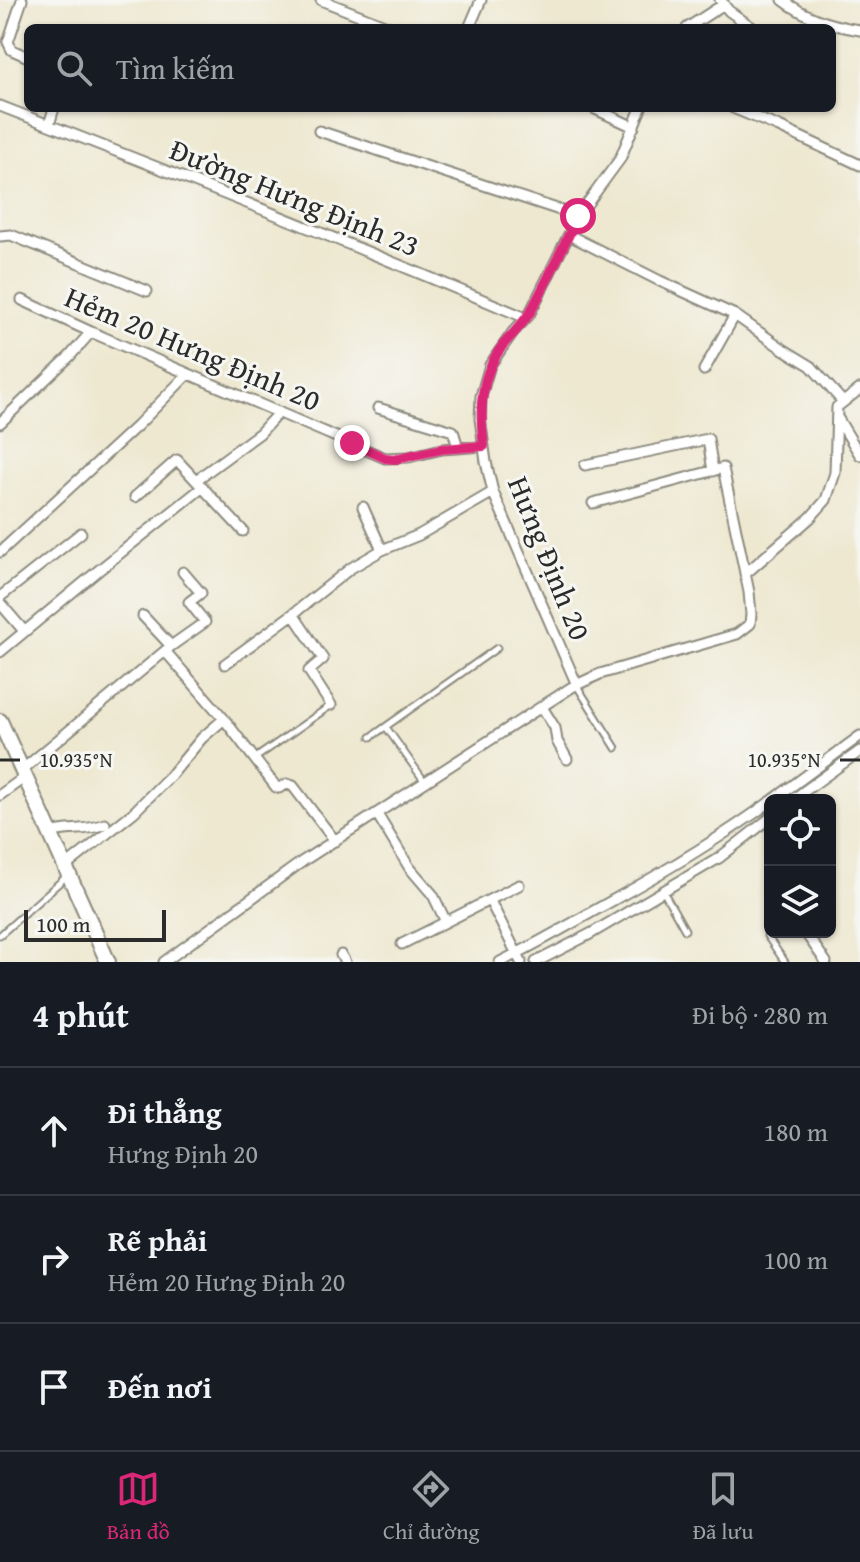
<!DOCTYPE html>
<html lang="vi">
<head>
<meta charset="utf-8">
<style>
	body { margin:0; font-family:"Gentium Book Plus",serif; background:#20242c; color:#f1f3f6 }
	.controls { position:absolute; right:24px; bottom:24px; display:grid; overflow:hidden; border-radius:12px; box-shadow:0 2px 6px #0004 }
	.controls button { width:72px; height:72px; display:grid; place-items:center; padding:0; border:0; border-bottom:2px solid #363941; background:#171b24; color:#f1f3f6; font:40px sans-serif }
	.scale { position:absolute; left:24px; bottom:20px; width:142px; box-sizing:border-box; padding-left:8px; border:4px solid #2b2b2b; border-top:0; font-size:22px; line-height:28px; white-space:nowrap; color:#2b2b2b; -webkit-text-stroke:6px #f6f6f2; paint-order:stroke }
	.stop { position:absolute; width:24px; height:24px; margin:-18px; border:6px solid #db2777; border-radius:50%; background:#fff }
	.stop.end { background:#db2777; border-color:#fff; box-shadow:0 2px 8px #0008 }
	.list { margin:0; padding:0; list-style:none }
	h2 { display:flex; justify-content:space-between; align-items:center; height:104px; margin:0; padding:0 32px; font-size:34px }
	h2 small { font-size:26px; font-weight:400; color:#9ea1a6 }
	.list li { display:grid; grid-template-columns:52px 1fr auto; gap:24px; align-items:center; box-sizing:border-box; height:128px; padding:0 32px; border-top:2px solid #363941 }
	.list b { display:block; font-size:30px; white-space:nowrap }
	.list p { margin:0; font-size:26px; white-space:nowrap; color:#9ea1a6 }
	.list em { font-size:26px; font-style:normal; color:#9ea1a6 }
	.icon { flex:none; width:44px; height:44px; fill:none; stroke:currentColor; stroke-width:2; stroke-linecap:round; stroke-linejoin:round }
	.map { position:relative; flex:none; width:860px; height:962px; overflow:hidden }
	.search { position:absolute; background:#171b24; box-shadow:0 2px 6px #0004; left:24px; right:24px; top:24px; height:88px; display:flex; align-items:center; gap:20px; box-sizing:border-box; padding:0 28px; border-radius:12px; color:#9ea1a6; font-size:30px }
	.sheet { height:488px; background:#171b24 }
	nav { display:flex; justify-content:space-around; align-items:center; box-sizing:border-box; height:112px; border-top:2px solid #363941; background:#171b24; font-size:22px; color:#9ea1a6 }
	nav a { display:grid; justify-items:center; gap:4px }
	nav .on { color:#db2777 }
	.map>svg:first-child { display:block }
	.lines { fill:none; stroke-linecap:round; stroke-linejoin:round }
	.lane-casing { stroke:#8c8a7e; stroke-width:9 }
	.street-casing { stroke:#8c8a7e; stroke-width:13 }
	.secondary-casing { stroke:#8c8a7e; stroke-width:18 }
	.lane { stroke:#fff; stroke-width:5 }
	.street { stroke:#fff; stroke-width:9 }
	.secondary { stroke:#fff; stroke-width:14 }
	.route { stroke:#db2777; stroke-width:10 }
	.ticks { fill:none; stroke:#2b2b2b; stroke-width:3 }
	.labels { text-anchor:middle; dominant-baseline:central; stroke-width:6; stroke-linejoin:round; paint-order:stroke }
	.street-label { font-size:30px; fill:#2b2b2b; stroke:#f6f6f2 }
	.ticks-label { font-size:20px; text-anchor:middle; fill:#2b2b2b; stroke:#f6f6f2; stroke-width:6; stroke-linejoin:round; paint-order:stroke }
</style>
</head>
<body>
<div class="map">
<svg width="860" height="962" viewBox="0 0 860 962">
	<rect width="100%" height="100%" fill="#f6f6f2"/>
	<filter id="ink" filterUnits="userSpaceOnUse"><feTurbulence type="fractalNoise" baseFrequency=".0125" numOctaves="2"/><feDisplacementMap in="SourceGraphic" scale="16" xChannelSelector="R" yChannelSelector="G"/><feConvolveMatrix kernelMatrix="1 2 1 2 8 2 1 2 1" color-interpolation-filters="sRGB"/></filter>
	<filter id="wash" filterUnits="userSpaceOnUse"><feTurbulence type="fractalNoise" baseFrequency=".006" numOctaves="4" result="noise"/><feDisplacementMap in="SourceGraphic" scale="32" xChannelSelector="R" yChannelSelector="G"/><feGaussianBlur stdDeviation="1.8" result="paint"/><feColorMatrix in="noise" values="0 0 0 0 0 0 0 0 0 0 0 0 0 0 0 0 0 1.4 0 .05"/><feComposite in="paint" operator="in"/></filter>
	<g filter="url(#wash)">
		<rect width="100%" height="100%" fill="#eee8d0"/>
	</g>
	<g filter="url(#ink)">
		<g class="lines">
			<defs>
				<path id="lane" d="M577 686 616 748
					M386 727 425 782
					M371 737 497 648
					M254 759 330 706
					M663 891 685 930
					M0 935 68 875
					M767 936 785 962"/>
				<path id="street" d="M22 0 8 42 12 50 28 57
					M321 0 392 28
					M720 0 729 11 753 28
					M783 0C806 18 832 26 860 30
					M469 28 481 0
					M687 28 724 4
					M0 106C176 174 352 244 526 318
					M593 108 634 127
					M733 108 779 127 860 165
					M49 125 54 108
					M319 131 578 216
					M569 235 660 281 735 315 783 349 811 366 843 402
					M0 236 11 235 147 291
					M22 300 91 332 385 458 409 457 442 449 484 446
					M704 370 735 315
					M378 408 453 431 458 447
					M837 417 860 455
					M0 423 70 356 91 332
					M585 465 708 439 713 471
					M196 480 260 433 279 412
					M135 497 177 460 243 531
					M363 507 382 550
					M0 552 137 426 188 374
					M745 574 810 518 826 500 835 473 837 407 860 389
					M0 597 81 533
					M0 603 24 631
					M293 614 323 659 309 671 331 705
					M143 616 171 646
					M165 651 224 719 276 787 279 788 287 784 293 786 335 841
					M0 652 99 570 203 487
					M225 664 293 614 351 568 382 550 419 535 493 492
					M577 685 493 492 486 462 480 419 481 396 490 365 513 332 529 315 578 216 620 159 641 108
					M542 707 555 728 557 741 567 759
					M22 770 171 646 205 622 189 602 201 593 183 572
					M0 795 25 777
					M773 800 860 736
					M792 800 860 751
					M377 814 409 867 433 895 446 922
					M50 833C69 827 86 832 105 824
					M65 867 134 812 173 773 202 738 224 719
					M490 901 521 962
					M805 932 826 962
					M402 944 519 885
					M341 955 345 962
					M164 962 303 861 572 687 600 674 737 634 750 624 751 614 749 592 723 468 593 503
					M500 962C537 944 572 923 608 903 664 872 718 840 770 802
					M536 962 592 933 719 858 770 818"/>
				<path id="secondary" d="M0 721 108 962"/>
			</defs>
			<use href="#lane" class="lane-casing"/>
			<use href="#street" class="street-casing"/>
			<use href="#secondary" class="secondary-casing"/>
			<use href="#lane" class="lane"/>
			<use href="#street" class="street"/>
			<use href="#secondary" class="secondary"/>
		</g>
	</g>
	<g class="lines" filter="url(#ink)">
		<path class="route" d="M352 443 385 458 395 459 442 449 484 446C479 410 480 375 503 345 512 334 524 323 531 311 548 280 562 248 578 216"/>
	</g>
	<path class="ticks" d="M0 760H20M840 760H860"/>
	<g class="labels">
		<g class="street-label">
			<text transform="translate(295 197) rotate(22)">Đường Hưng Định 23</text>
			<text transform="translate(193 348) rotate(23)">Hẻm 20 Hưng Định 20</text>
			<text transform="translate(550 558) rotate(68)">Hưng Định 20</text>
		</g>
	</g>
	<g class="ticks-label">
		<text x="76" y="767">10.935°N</text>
		<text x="784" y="767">10.935°N</text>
	</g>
</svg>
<div class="controls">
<button><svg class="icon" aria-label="locate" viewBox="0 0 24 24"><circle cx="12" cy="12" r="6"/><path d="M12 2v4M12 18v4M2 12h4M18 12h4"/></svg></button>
<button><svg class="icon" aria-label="layers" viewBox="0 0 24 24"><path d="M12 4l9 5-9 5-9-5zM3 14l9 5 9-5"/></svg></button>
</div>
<div class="scale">100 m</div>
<div class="stop" style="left:578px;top:216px"></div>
<div class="stop end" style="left:352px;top:443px"></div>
<div class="search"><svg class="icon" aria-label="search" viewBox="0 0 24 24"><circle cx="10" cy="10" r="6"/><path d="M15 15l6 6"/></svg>Tìm kiếm</div>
</div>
<section class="sheet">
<h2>4 phút<small>Đi bộ · 280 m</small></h2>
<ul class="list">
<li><svg class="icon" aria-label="ahead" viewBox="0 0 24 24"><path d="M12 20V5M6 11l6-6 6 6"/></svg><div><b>Đi thẳng</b><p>Hưng Định 20</p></div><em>180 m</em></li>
<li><svg class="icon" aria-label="right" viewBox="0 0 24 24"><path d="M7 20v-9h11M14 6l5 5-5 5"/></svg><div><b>Rẽ phải</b><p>Hẻm 20 Hưng Định 20</p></div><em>100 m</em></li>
<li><svg class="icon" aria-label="arrive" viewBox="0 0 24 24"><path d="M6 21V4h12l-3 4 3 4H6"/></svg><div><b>Đến nơi</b></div></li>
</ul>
</section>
<nav>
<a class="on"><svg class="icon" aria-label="map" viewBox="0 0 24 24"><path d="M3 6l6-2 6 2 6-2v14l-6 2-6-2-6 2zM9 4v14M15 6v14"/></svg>Bản đồ</a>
<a><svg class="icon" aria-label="directions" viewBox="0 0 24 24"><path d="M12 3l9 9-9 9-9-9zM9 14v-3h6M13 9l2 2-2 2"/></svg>Chỉ đường</a>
<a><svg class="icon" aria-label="saved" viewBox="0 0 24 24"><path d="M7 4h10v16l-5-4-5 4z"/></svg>Đã lưu</a>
</nav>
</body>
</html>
